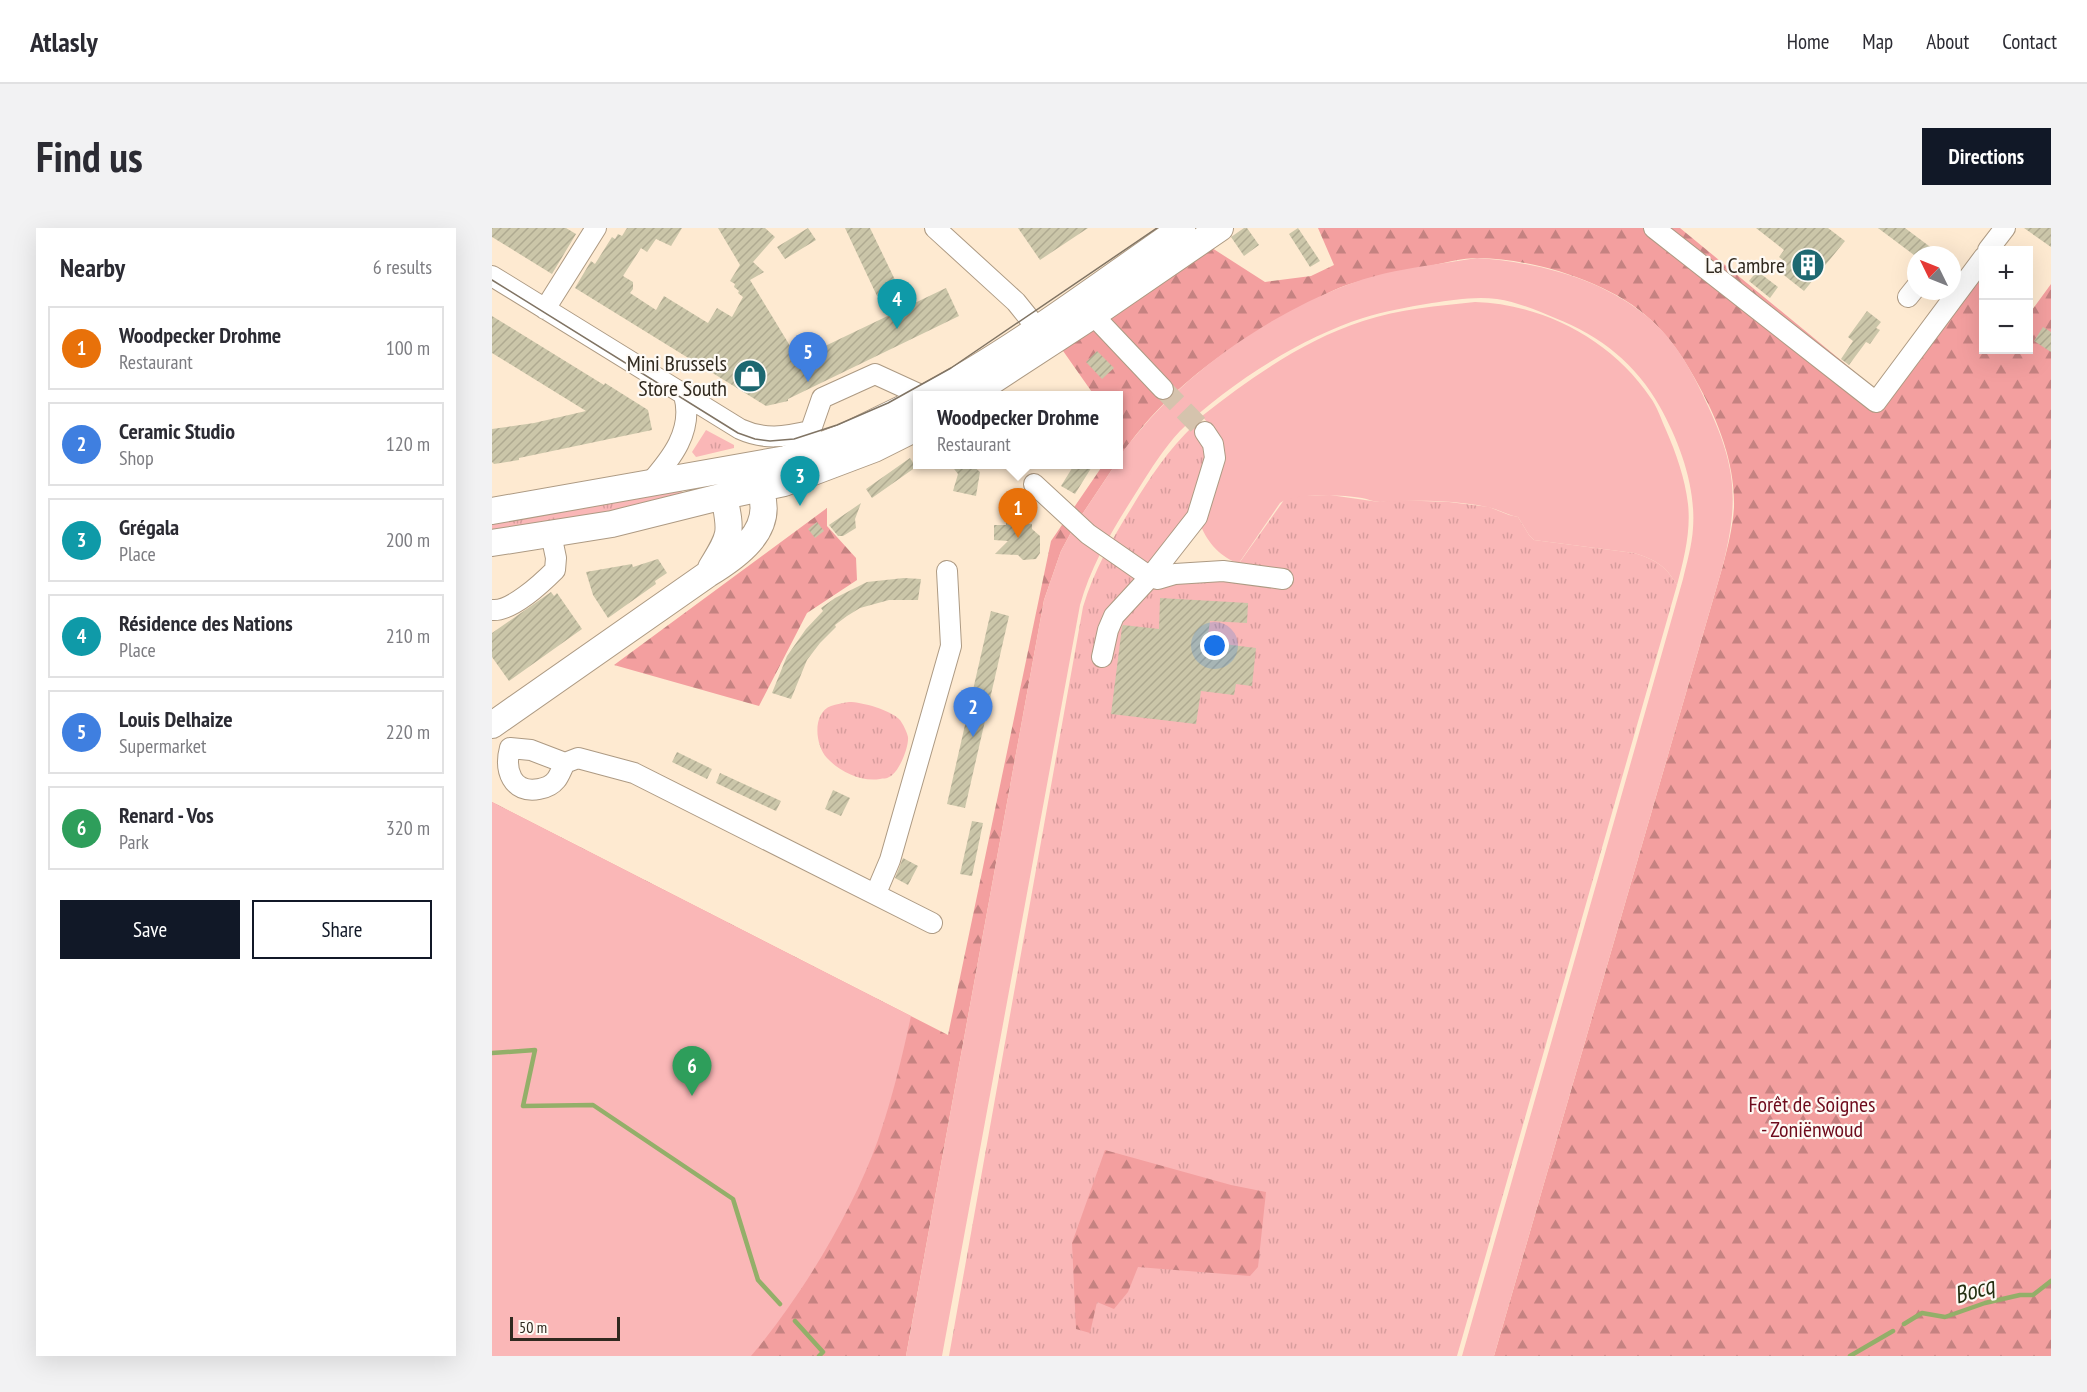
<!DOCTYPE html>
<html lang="en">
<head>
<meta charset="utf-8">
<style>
	body { margin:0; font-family:"PT Sans Narrow",sans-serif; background:#f2f2f3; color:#2b2b33 }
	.controls { position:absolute; right:18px; top:18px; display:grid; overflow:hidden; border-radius:0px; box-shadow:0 6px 24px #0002 }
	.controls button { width:54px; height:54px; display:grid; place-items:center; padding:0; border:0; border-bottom:2px solid #e1e1e2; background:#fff; color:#2b2b33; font:30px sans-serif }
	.compass { position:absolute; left:1415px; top:18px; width:54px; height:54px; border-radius:50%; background:#fff; box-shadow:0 6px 24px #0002; rotate:313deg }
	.scale { position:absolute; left:18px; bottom:15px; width:110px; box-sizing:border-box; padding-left:6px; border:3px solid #30291f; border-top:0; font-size:16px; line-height:21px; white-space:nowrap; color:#30291f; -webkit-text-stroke:4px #fefaf5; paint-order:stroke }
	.you { position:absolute; left:723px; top:418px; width:21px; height:21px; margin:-15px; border:4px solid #fff; border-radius:50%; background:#1a73e8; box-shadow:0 0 0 9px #1a73e833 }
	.badge { display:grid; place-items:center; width:39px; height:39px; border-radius:50%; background:#111827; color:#fff; font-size:20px; font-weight:700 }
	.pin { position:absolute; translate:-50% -50px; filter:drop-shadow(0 2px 3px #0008) }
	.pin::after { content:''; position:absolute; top:32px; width:21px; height:18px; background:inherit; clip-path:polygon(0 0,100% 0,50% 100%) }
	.popup { position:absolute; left:421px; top:163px; width:210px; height:78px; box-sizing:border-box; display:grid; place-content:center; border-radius:0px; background:#fff; filter:drop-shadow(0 2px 4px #0005); font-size:20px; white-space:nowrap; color:#7c7c81 }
	.popup b { font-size:22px; color:#2b2b33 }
	.popup::after { content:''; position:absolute; left:50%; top:100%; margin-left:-12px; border:12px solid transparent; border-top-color:#fff }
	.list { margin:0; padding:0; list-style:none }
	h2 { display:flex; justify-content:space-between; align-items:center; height:78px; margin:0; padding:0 24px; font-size:26px }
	h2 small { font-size:20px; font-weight:400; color:#7c7c81 }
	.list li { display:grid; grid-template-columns:39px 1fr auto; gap:18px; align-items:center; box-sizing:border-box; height:84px; margin:0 12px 12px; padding:0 12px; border:2px solid #e1e1e2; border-radius:0px }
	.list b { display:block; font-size:22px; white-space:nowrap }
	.list p { margin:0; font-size:20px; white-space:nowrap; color:#7c7c81 }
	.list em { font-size:20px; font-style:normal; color:#7c7c81 }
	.actions { display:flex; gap:12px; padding:18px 24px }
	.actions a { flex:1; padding:14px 0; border:2px solid #111827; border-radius:0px; text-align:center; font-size:21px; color:#111827 }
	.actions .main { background:#111827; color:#fff }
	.map { position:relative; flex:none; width:1559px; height:1128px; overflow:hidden; border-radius:0px }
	header { display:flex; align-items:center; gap:36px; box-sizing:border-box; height:84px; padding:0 30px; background:#fff; border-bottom:2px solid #e1e1e2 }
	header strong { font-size:28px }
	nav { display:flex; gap:33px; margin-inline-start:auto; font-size:21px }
	.intro { display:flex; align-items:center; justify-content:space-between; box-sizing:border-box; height:144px; padding:0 36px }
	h1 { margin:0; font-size:42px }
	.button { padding:15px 27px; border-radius:0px; background:#111827; color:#fff; font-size:21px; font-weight:700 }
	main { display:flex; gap:36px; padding:0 36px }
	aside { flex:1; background:#fff; border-radius:0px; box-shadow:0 6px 24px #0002 }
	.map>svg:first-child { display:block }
	.grass { fill:url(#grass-tufts) }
	.forest { fill:url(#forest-firs) }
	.green { fill:#fab7b7 }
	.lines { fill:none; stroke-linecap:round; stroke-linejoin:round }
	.stream { stroke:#93af69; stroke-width:4.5 }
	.building { fill:url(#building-hatch) }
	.minor-tunnel { stroke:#d5c3ad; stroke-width:20; stroke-dasharray:20 10; stroke-linecap:butt }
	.minor-casing { stroke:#ad9a83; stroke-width:22 }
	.major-casing { stroke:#ad9a83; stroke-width:28 }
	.minor { stroke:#fff; stroke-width:20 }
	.major { stroke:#fff; stroke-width:26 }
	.tram { stroke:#807464; stroke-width:1.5 }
	.labels { text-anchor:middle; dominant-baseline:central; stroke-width:4.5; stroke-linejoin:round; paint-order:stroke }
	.poi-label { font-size:22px; fill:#30291f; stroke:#fefaf5; text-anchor:end }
	.park-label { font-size:22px; fill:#6e0b1c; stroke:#fefaf5 }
	.water-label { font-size:24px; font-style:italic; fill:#242f11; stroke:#fefaf5 }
</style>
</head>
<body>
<header>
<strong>Atlasly</strong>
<nav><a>Home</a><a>Map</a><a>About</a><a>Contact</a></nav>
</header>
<div class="intro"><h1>Find us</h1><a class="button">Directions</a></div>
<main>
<aside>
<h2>Nearby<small>6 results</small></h2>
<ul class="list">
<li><span class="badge" style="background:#e8710a">1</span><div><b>Woodpecker Drohme</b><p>Restaurant</p></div><em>100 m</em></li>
<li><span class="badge" style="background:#3f7fe0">2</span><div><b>Ceramic Studio</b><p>Shop</p></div><em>120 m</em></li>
<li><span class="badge" style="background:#0f9aa8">3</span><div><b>Grégala</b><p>Place</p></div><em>200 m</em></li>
<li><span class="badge" style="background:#0f9aa8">4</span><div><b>Résidence des Nations</b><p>Place</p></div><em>210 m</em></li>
<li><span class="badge" style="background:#3f7fe0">5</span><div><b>Louis Delhaize</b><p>Supermarket</p></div><em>220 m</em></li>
<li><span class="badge" style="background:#2e9e5b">6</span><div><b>Renard - Vos</b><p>Park</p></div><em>320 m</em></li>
</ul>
<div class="actions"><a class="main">Save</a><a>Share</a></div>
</aside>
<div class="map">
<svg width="1559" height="1128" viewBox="0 0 1559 1128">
	<defs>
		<pattern id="grass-tufts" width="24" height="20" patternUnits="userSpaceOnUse" patternTransform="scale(1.5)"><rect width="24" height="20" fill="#fab7b7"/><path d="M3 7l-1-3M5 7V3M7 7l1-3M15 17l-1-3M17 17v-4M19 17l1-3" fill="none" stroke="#d79d9d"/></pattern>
		<pattern id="forest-firs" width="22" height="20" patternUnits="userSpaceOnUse" patternTransform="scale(1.5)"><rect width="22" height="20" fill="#f39f9f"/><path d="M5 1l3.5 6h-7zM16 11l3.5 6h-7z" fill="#c58281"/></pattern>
		<pattern id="building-hatch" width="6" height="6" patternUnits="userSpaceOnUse" patternTransform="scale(1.5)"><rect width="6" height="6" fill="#cbc6a9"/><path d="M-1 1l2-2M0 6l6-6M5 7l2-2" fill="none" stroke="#afaa91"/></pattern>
	</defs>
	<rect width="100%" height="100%" fill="#feead1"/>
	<path class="grass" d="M702 197 711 207 715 222 712 240 699 285 663 336 743 341 792 272 802 268 838 267 887 274 902 272 957 274 997 279 1017 287 1026 289 1037 307 1042 312 1142 325C1164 332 1173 337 1185 357L965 1128H457L591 379C602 342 620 311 640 279 658 249 677 221 702 197Z
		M214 202 242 217V220L204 229 200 224Z
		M188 257 192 272 0 309V290Z
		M357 474C370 474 399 482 408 492 411 496 415 504 416 509 417 519 407 545 397 549 395 551 391 550 388 551 369 554 348 544 335 530 323 517 320 485 339 478 344 476 351 475 357 474Z"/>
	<path class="forest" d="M826 0H1188L1385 162 1476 42 1491 54 1492 122H1536L1537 86 1559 56V1128H1002L1231 337C1236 318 1241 298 1242 279 1243 236 1227 195 1207 158 1194 134 1180 111 1159 92 1119 54 1042 31 987 30 970 30 951 35 933 39 908 43 883 48 858 56 844 60 830 68 817 75 745 111 671 162 627 231V213L630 208 627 202 626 168 602 167 569 120 720 20 773 54 819 48 842 37Z
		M611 237H623L583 297 569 323 552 372 414 1128H0V574L456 807 559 313Z
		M335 280V298L364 330 365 352 315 385 267 478 122 437Z
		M613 922 739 957 774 964 766 1039 758 1048 646 1039 636 1064 622 1081 605 1074 598 1105 584 1101 580 1015Z"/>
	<path class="green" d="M985 30C1045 34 1112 51 1158 91 1185 114 1202 147 1216 178 1244 238 1247 272 1231 337L1002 1128H970L1191 351C1195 334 1200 317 1201 300 1204 259 1188 215 1168 179 1144 136 1109 108 1063 90 1044 82 1025 74 1005 71 984 68 960 72 940 75 916 79 893 83 871 90 808 110 735 157 688 203 672 220 659 241 647 260 623 298 600 334 588 377L450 1128H414L552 372 569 323 583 297 623 237 626 236C627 225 638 215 645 206 698 141 777 87 855 57 896 41 942 37 985 30Z
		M983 74C1051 76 1120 112 1158 169 1165 178 1169 191 1174 202 1184 225 1193 250 1196 276 1199 303 1192 331 1185 357 1173 337 1164 332 1142 325L1042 312 1037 307 1026 289C1015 287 1006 281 995 279 960 272 924 272 888 274 882 274 876 271 870 270 852 267 802 264 788 275L747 335C730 331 715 314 709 298L724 205 710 188C758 150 812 112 871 93 907 81 946 78 983 74Z
		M0 574 419 788C410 830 400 871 386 912 360 985 309 1069 259 1128H0Z"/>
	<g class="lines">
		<path class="stream" d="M0 825 43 822 31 878 101 877 241 971 266 1052 288 1076
			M303 1093 331 1124 327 1128
			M1412 1096 1430 1085 1453 1089 1493 1075 1528 1067H1541L1559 1053
			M1358 1128 1401 1103"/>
	</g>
	<path class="building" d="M0 0H74L84 6 60 46 0 9Z
		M135 0H190L179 18 164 11 155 24 149 20 131 48 141 54V61L138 65 164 82 172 68 216 95 225 80 240 89 251 69 246 65 247 63 242 59 243 56 238 53 248 37 226 0H273L283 9 261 34 272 44 258 52 306 131 454 60 467 88 296 171V173L274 178 83 60 99 33 103 36 120 9 123 11 126 6 130 8Z
		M316 0 324 12 293 31 285 19Z
		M353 0H378L406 58 385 68Z
		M526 0H596L548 32Z
		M752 0H755L767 17 752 28 739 9Z
		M806 0 828 33 818 39 797 6Z
		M1264 0H1336L1353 13 1312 63 1288 44 1295 35 1287 29 1292 22Z
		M1386 0H1413L1449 27H1422Z
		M1532 0H1559V19Z
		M1265 43 1286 59 1278 70 1257 53Z
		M1375 83 1389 94 1384 100 1388 102 1378 116 1374 114 1357 137 1349 131 1361 113 1356 109Z
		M0 88 112 157 113 155 156 182 160 202 27 230V232L2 236 0 234V201L42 195 94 183 0 125Z
		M1551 99 1559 104V124L1542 113Z
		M605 123 622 140 610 151 594 134Z
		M418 230 424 239 380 270 374 261Z
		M459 237H480L488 244 484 268 461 263 466 246Z
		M582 237H601L583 266 569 258Z
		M515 271H525V294L540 296V301L548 308V325L544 331 531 332 526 327 503 326 516 313 502 312V297H514Z
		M369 275 363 291 364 300 351 308H346L337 297Z
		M325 294 332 303 323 310 316 301Z
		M166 331 175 345 163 353 164 356 116 390 101 367 94 344 140 336 141 339Z
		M412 350 429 351 426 372H397L368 380 355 388 343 397 344 399 328 415 315 432 299 471 280 465 295 428 314 401 331 383 329 380 343 370 375 354Z
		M59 364 62 368 65 365 90 401 17 453 0 429V405Z
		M668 370 756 375 755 395 718 393 715 414 764 420 760 458 744 456 742 467 709 463 704 496 619 486 630 399 631 397 667 401Z
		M499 383 517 388 473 580 455 576Z
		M185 524 220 541 215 551 180 534Z
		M228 545 289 573 284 583 224 555Z
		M341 562 358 570 349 588 333 581Z
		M480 593 491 595 480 648 468 646Z
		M411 630 426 638 416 657 403 650Z"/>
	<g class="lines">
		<path class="minor-tunnel" d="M671 161 713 204"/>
		<defs>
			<path id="minor" d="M443 0 524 74 553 110
				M1162 0 1384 174 1492 29
				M1496 22 1513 0
				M0 48 248 201C272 212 293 209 318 203
				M1416 69 1424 59
				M53 81 104 0
				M601 87 671 161
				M315 213 330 170 383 146 431 168
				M157 256C179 231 202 203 192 167
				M542 256 596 306 658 349 705 289 723 230 721 216 713 204
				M0 382C19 384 50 355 63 342L64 330 59 306
				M610 429 616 402 622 388 658 349 666 351 683 346 731 343 791 351
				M18 520 39 522 73 535 86 530 142 545 440 695
				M18 520C12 542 20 566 47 561 53 560 60 557 64 552 68 547 70 540 73 535
				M384 665 398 632 459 418 455 343"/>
			<path id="major" d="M436 168C524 121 607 57 690 0
				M477 168 601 87 728 0
				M0 283 294 231 352 209 426 173
				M0 315 120 296 232 268 292 255 382 221 426 199
				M219 340C239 307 240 306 232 268
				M0 497 216 346C244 329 282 303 269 265 267 258 266 252 261 248"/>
		</defs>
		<use href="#minor" class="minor-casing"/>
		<use href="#major" class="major-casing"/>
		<use href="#minor" class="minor"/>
		<use href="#major" class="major"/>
		<path class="tram" d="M0 52 246 205 263 211 278 213 302 211 345 197 396 175 459 140 665 0"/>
	</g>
	<defs>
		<symbol id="building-disc" viewBox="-11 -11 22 22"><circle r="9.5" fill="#1d6871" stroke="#fefaf5"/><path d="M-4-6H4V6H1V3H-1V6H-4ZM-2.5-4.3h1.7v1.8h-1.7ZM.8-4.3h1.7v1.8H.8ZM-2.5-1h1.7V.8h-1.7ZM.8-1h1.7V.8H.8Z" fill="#fff"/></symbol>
		<symbol id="shop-disc" viewBox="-11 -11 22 22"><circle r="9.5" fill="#1d6871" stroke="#fefaf5"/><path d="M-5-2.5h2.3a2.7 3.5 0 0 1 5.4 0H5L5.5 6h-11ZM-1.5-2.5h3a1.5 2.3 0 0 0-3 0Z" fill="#fff"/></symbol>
	</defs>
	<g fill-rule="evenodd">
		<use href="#building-disc" x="1297" y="18" width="38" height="38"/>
		<use href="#shop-disc" x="239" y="129" width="38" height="38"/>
	</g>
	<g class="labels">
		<g class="poi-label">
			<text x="1293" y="37">La Cambre</text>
			<text x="235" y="135">Mini Brussels<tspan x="235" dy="25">Store South</tspan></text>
		</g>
		<g class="park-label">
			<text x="1320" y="876">Forêt de Soignes<tspan x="1320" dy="25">- Zoniënwoud</tspan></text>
		</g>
		<g class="water-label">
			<text transform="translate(1482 1062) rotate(-16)">Bocq</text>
		</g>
	</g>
</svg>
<div class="controls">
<button>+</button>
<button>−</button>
</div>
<svg class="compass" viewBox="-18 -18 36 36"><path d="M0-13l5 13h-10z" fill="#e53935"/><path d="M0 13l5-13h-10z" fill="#7c7c81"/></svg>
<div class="scale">50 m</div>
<div class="you"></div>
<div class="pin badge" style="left:526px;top:310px;background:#e8710a">1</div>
<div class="popup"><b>Woodpecker Drohme</b>Restaurant</div>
<div class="pin badge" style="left:481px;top:509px;background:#3f7fe0">2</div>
<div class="pin badge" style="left:308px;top:278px;background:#0f9aa8">3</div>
<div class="pin badge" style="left:405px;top:101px;background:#0f9aa8">4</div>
<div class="pin badge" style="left:316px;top:154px;background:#3f7fe0">5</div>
<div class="pin badge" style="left:200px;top:868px;background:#2e9e5b">6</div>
</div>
</main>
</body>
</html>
